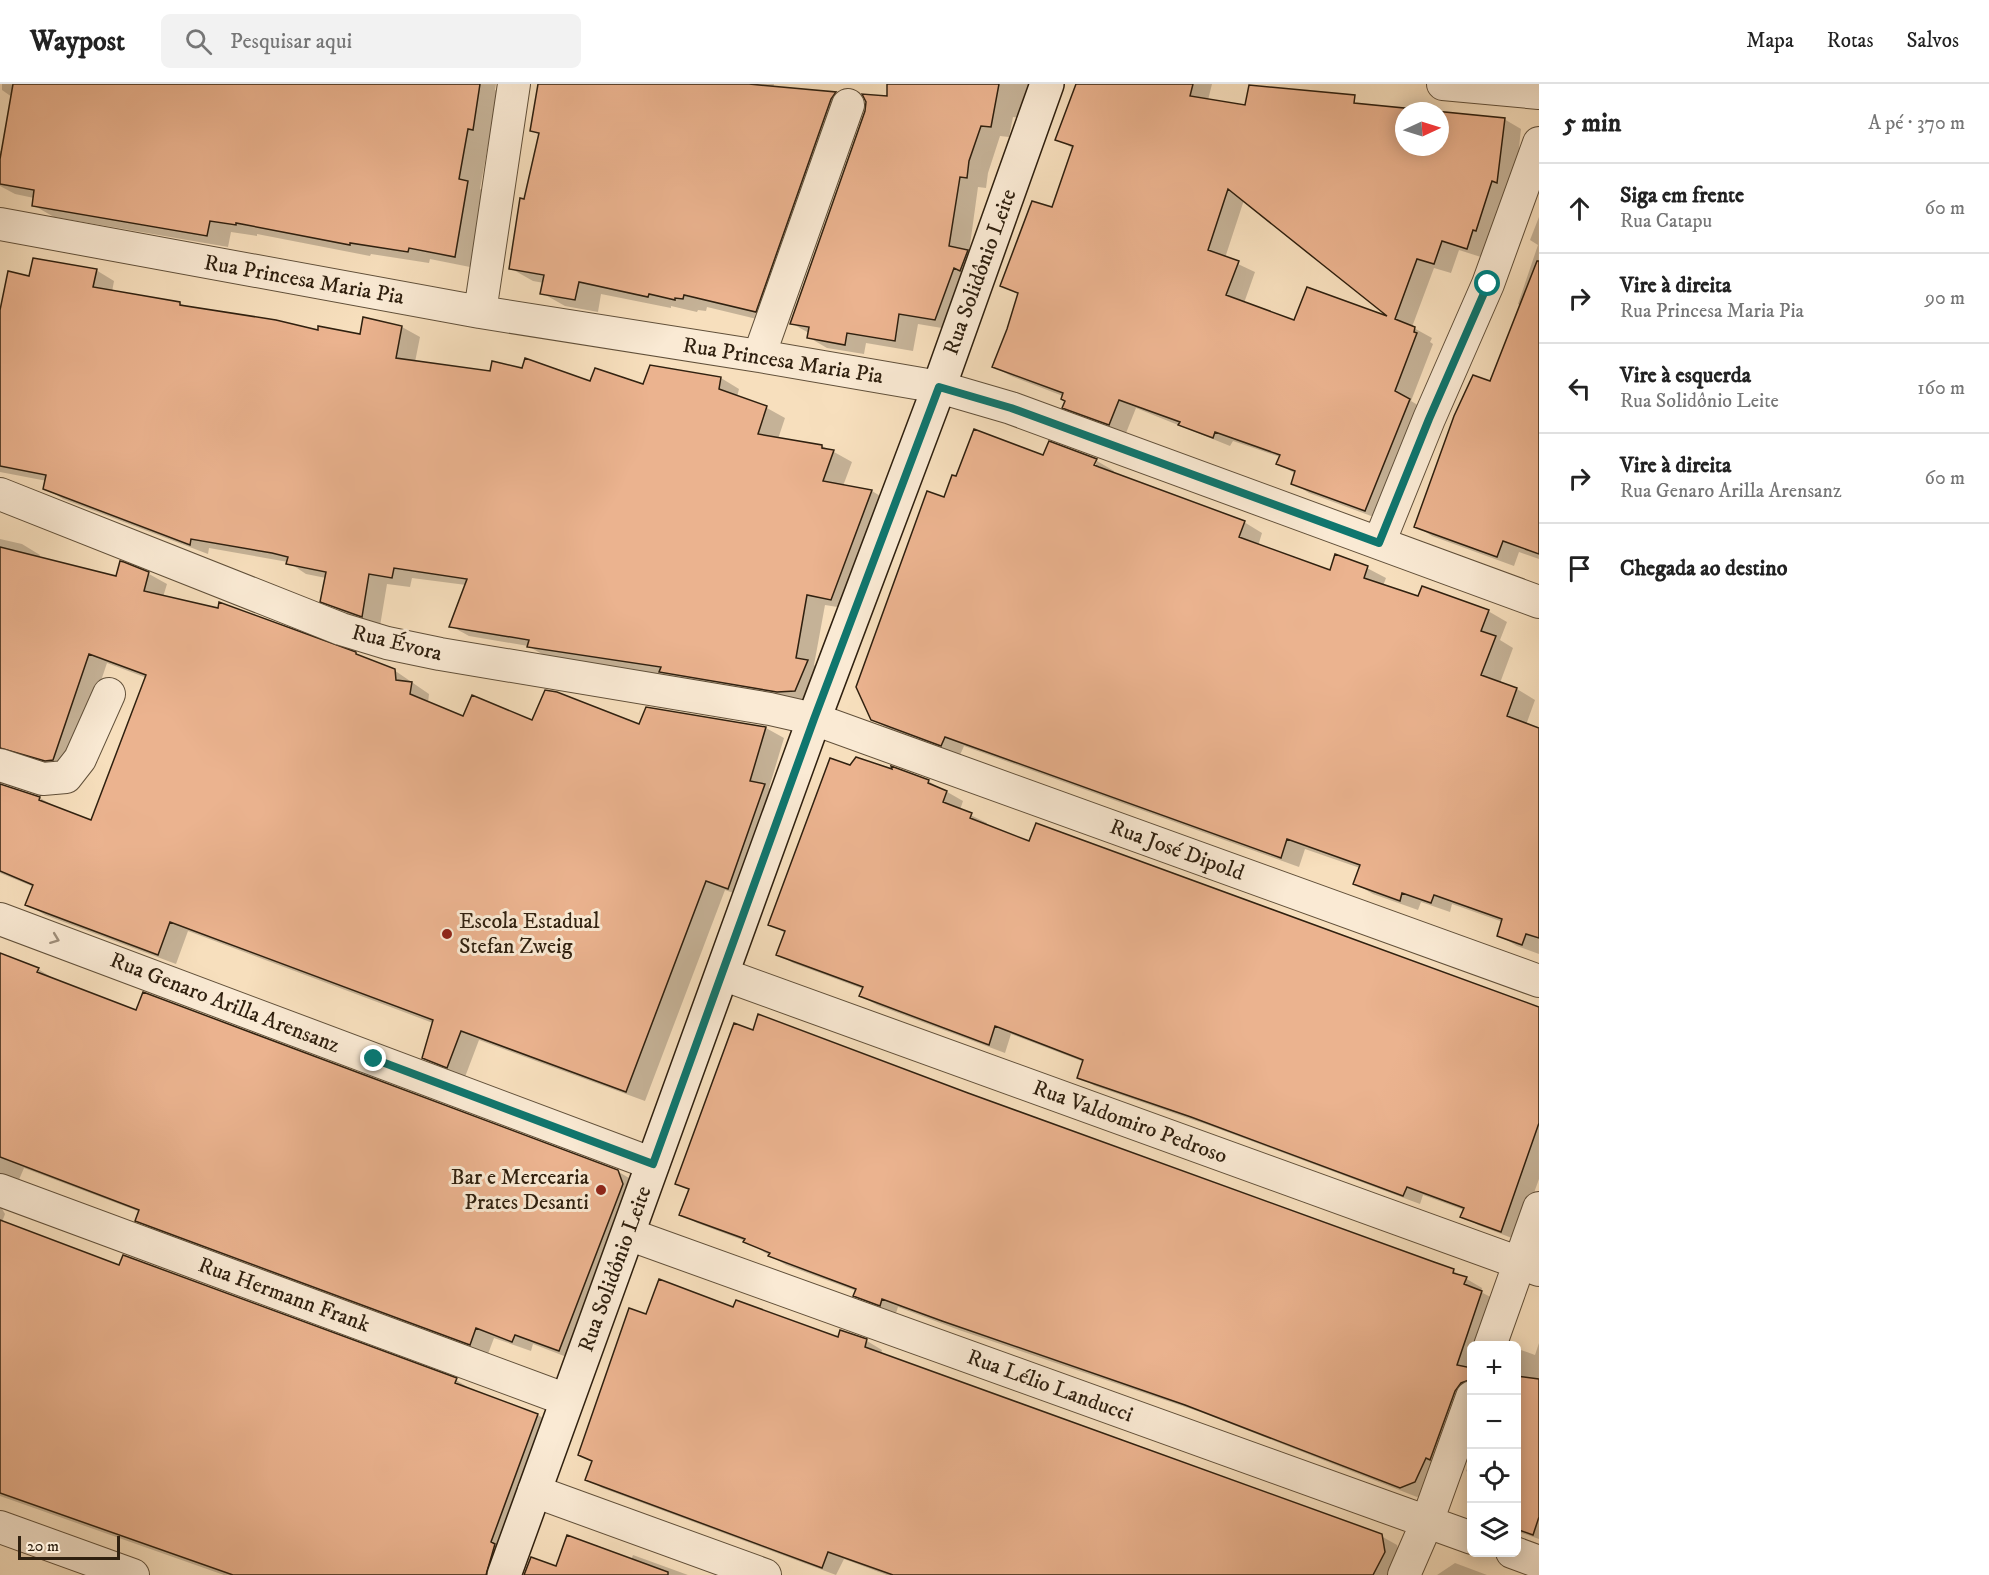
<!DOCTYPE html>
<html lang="pt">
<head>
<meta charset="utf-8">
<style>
	body { margin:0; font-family:"IM FELL DW Pica",serif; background:#f2f2f2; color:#222 }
	.controls { position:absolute; right:18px; bottom:18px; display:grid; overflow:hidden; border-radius:9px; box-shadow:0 3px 15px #0003 }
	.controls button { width:54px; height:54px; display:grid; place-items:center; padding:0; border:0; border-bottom:2px solid #e0e0e0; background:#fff; color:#222; font:30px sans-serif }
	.compass { position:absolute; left:1395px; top:18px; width:54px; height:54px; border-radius:50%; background:#fff; box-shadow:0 3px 15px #0003; rotate:86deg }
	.scale { position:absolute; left:18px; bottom:15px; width:102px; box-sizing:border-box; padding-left:6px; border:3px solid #2f200f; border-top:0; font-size:16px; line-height:21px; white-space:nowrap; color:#2f200f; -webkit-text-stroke:4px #faead4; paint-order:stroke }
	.stop { position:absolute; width:18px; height:18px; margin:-14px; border:4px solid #0f766e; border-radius:50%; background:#fff }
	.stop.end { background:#0f766e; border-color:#fff; box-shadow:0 2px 6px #0008 }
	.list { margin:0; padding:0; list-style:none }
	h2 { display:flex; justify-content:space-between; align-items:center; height:78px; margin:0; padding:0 24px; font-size:26px }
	h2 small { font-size:20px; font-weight:400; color:#767676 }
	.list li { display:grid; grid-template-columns:39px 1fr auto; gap:18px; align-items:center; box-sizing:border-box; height:90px; padding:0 24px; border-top:2px solid #e0e0e0 }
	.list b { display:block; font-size:22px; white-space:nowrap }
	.list p { margin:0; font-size:20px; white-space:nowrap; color:#767676 }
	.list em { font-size:20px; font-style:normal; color:#767676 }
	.icon { flex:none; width:33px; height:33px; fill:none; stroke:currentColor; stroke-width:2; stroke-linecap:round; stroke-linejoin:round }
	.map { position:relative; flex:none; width:1539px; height:1491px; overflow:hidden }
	header { display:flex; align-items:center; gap:36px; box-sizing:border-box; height:84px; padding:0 30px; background:#fff; border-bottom:2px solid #e0e0e0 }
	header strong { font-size:28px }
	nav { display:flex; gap:33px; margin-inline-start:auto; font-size:21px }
	.search { width:420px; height:54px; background:#f2f2f2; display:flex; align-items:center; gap:15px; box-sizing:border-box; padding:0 21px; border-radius:9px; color:#767676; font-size:22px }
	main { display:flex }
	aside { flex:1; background:#fff }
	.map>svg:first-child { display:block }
	.shadow { fill:#0003; fill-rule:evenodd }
	.building { fill:#ebb38f; stroke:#2f200f; stroke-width:1.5; fill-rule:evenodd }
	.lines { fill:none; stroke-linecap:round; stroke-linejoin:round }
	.street-casing { stroke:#61503a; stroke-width:34 }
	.secondary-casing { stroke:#2f200f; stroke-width:36 }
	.street { stroke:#faead4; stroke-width:32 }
	.secondary { stroke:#faead4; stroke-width:33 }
	.oneway { stroke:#9f8f7b }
	.route { stroke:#0f766e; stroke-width:8 }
	.poi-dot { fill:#8f2418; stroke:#faead4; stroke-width:2 }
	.labels { text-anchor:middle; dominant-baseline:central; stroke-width:6; stroke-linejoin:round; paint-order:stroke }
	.street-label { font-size:22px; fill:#2f200f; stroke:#faead4 }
	.poi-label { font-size:22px; fill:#2f200f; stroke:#faead4; text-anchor:start }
</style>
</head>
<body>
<header>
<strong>Waypost</strong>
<div class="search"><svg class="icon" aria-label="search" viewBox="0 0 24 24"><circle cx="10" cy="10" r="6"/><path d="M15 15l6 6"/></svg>Pesquisar aqui</div>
<nav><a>Mapa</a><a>Rotas</a><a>Salvos</a></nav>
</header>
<main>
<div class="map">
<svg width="1539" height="1491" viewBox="0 0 1539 1491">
	<rect width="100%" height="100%" fill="#f7dfbd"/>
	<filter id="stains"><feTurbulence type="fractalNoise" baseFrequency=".00333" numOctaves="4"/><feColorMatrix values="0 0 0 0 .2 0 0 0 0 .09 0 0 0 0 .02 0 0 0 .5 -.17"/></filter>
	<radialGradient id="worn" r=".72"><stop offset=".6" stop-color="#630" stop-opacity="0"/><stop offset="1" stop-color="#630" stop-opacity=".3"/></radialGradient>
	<path class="shadow" d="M2 0H496L495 6 501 9 494 57 489 56 480 105 488 110 475 184 430 175 429 179 371 170 370 172 257 150V152L231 148 228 163 54 133 33 121 34 114 15 110 0 102V67H3L12 13 2 6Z
		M539 0H774L773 5 835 10 857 22 778 240 707 223 706 227 698 226 697 228 671 222V224L601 210 598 228 565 222 542 209 544 199 533 197 510 184 540 51 532 47Z
		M889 0H1032L1029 35 1013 33 1009 53 1000 52 988 89 986 104 978 103 969 168 986 178 954 246 918 240 913 267 866 259 864 270 827 264 808 253 809 249 791 239 888 14Z
		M1077 0H1212L1208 16 1246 23 1421 27H1404V63H1440V29L1504 35 1521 45 1517 83 1484 174 1459 166 1451 189 1434 184 1412 243 1432 254 1430 258 1433 260 1411 317 1426 326 1382 436 1309 409 1293 399 1296 390 1278 380 1280 373 1233 357 1230 362 1136 324 1126 349 1081 333 1064 323 1067 317 1063 312 1011 292 994 283 1019 211 1002 201 1053 125 1074 65 1057 55ZM1244 116 1393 236 1295 238 1244 219 1255 188 1225 174Z
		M1539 133V475L1519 468 1514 482 1432 452 1416 442 1490 299 1521 222 1518 220 1538 161 1530 156Z
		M96 186 114 197 112 208 180 219 186 223 319 247 361 252 402 243 420 253 415 278 491 289 643 302 721 294 739 305 737 313 767 324 785 334 778 355 822 362 834 368 852 378 843 402 872 407 890 418 850 525 825 521 814 581 825 588 813 617 797 618 679 598 666 591 547 573 528 562 469 552 451 542 466 501 412 494 410 503 387 500 380 542 340 527 322 517 326 494 306 490 288 478 209 464 208 470 63 415 45 404 47 397 0 388V228L30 194Z
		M1049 359 1097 377H1094L1093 389 1097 377 1114 387 1113 390 1244 438 1262 449 1258 462 1331 488 1367 484 1386 494 1383 502 1419 514 1488 527 1507 538 1500 556 1513 564 1500 599 1517 605 1535 616 1526 641 1539 646V870L1517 862 1498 851 1503 838 1452 820 1450 828 1421 818 1418 826 1373 810 1354 799 1360 784 1305 765 1299 783 964 662 960 671 891 646 872 635 945 415 1044 372Z
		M0 455 22 460 40 471 39 474 117 493 149 490 167 500 163 513 364 575 394 586 429 610 428 619 464 634 640 642 647 624 766 644 784 654 769 704 783 712 747 814 725 806 645 1017 479 956 465 993 442 984 424 973 433 939 188 847 176 880 45 831 27 820 34 803 0 789ZM107 579 147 594 92 738 58 724 40 714 4 703 0 697 71 686Z
		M851 683 928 697 963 717 960 726 987 739 986 742 1030 758 1539 924V1095L1517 1156 1478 1141 1462 1132 1464 1126 1423 1111 1420 1120 1208 1041 1095 1002 1079 993 1084 978 1011 950 1005 969 877 921 861 912 863 905 793 879 778 870 785 849 770 840Z
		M0 871 38 885 56 896 103 916 617 1087 636 1098 577 1277 533 1260 531 1267 494 1254 488 1270 155 1147 137 1136 140 1128 24 1084 18 1098 0 1121 5 1130 2 1138 120 1183 456 1296 474 1307 538 1331 556 1342 506 1491H224L0 1412Z
		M759 932 1453 1187 1482 1204 1481 1208 1498 1217 1482 1262H1472L1470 1295 1472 1296V1315L1431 1407 1417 1413 1203 1329 959 1246 898 1223 896 1229 871 1220 855 1211 856 1207 786 1181 745 1157 697 1139 681 1130 690 1107 677 1099 754 948Z
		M734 1225 838 1255 841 1248 867 1257 882 1266 881 1270 1381 1452 1397 1461 1401 1478 1393 1491H887L844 1475 836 1491 602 1404 587 1395 593 1378 580 1371 647 1232Z
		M1539 1259V1455L1516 1447V1270L1518 1265 1535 1271Z
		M1472 1372V1391L1466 1387Z
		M633 1471 688 1491H526L557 1484 631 1476Z
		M1455 1479 1487 1491H1437Z"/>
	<path class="building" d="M13 0H480L473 46 468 45 459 95 468 97 455 173 409 164 408 168 350 159V161L236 139V141L210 137 207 152 32 122 34 106 0 100V75Z
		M538 0H749L836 8 831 15 756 228 684 211 683 215 675 214V216L649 210 648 213 579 198 575 216 540 210 544 191 509 185 520 114 524 115 539 49 530 47Z
		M887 0H999L991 43 981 42 969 77 967 94 960 93 949 162 968 166 960 187 954 184 935 236 899 230 895 257 847 249 845 261 807 254 809 243 790 240 865 27 866 18 862 10 887 12Z
		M1076 0H1193L1190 12 1245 21 1249 1 1355 11 1354 19 1505 34 1497 99 1492 97 1476 147 1473 146 1467 165 1442 157 1434 180 1417 175 1395 235 1415 243 1414 248 1417 249 1395 307 1410 315 1365 427 1291 400 1295 387 1276 380 1280 371 1215 348 1213 354 1178 341 1180 338 1119 316 1109 341 1062 324 1065 317 1061 315 1063 309 992 283 1007 245 1018 209 1000 202 1032 117 1052 123 1073 62 1055 56ZM1404 27H1440V63H1404ZM1228 105 1318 177 1387 232 1307 203 1294 236 1226 211 1239 177 1208 166Z
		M33 174 97 185 93 203 180 218V221L276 236 318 246V242L360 250 363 233 402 242 396 274 490 287 492 277 522 284 525 274 590 297 595 284 643 300 650 281 721 293 719 305 767 322 758 350 822 361V364L834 366 823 397 872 406 831 516 807 511 796 574 808 576 795 607 777 608 659 588 661 583 527 563 529 556 449 543 467 495 394 484 392 494 369 490 362 533 320 518 326 488 286 480 288 473 272 469 191 455 190 461 43 405 46 391 0 382V226L8 187 29 192Z
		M1537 177H1539V470L1503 457 1497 473 1414 443 1454 332 1473 291 1490 297Z
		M974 345 1043 371 1049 357 1097 375 1094 381 1099 383 1245 437 1239 453 1330 486 1335 470 1368 482 1364 494 1418 512 1422 502 1489 526 1481 547 1496 552 1481 591 1517 604 1507 632 1539 644V854L1526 850 1522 861 1497 852 1502 835 1434 811 1431 819 1402 809 1400 817 1353 800 1360 781 1287 755 1281 774 945 653 941 662 871 636 856 603 927 407 944 413 952 391 956 392Z
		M0 463 116 492 120 477 124 478 149 488 144 507 218 524 219 518 356 568V570L395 585 396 596 412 598 410 610 463 632 472 611 532 636 545 606 557 608 639 640 646 623 766 643 750 697 765 700 728 805 706 797 626 1008 461 947 447 984 422 974 433 936 170 838 158 871 25 821 33 801 0 787V700L40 713 39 716 91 736 146 591 89 570 53 676 45 677 0 664Z
		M856 673 892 685 891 682 929 696 928 699 947 707 943 718 972 729 970 734 1029 757 1036 739 1539 923V1039L1501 1148 1460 1133 1464 1124 1407 1103 1403 1112 1191 1033 1077 994 1083 976 995 942 989 961 859 912 863 903 776 871 785 847 768 841 830 674 850 681Z
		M0 869 39 884 37 888 136 926 143 908 618 1086 623 1100 559 1267 515 1251 512 1258 476 1244 470 1261 135 1137 139 1126 0 1073Z
		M758 930 968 1009 1434 1178 1454 1185 1453 1189 1467 1193 1464 1200 1482 1207 1457 1281 1472 1284V1295L1461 1299 1455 1307 1430 1376 1426 1374 1415 1398 1400 1404 1185 1321 942 1237 882 1215 880 1222 853 1212 856 1205 768 1172 770 1169 743 1158 745 1155 679 1131 689 1105 675 1100 734 939 753 946Z
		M0 1136 119 1181 123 1171 457 1294 455 1299 538 1330 491 1458 495 1460 486 1491H233L0 1409Z
		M659 1195 733 1223 736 1216 838 1253 840 1246 867 1255 865 1263 1382 1450 1385 1468 1373 1491H893L828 1468 822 1484 585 1396 592 1377 578 1371 629 1224 646 1230Z
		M1516 1292 1539 1295V1433L1533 1451 1516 1445Z
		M567 1451 668 1488V1491H524L531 1473 556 1482Z"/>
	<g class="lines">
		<defs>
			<path id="street" d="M1443 0 1539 9
				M0 140 480 228 759 272 939 303 1011 324 1539 518
				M480 228 514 0
				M759 272 848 21
				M0 410 341 545 387 559 440 570 770 625 814 635 1539 897
				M1379 459 1429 335 1488 200 1539 59
				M0 681 43 695 66 693 80 675 109 610
				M0 835 653 1080
				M722 890 1539 1186
				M0 1106 567 1316
				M628 1150 1472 1454
				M1490 1262 1539 1124
				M534 1407 765 1491
				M0 1443 133 1491
				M1512 1468 1539 1478
				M1404 1491 1427 1438 1472 1313"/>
			<path id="secondary" d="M504 1491 814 635 939 303 1047 0"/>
		</defs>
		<use href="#street" class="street-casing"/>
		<use href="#secondary" class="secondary-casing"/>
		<use href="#street" class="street"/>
		<use href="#secondary" class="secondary"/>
	</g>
	<defs><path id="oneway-chevron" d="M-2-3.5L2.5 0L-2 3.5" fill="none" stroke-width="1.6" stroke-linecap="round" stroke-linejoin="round" transform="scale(1.5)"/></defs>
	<use class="oneway" href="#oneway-chevron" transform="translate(55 855) rotate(21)"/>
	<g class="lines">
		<path class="route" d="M374 975 653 1080 814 635 939 303 1011 324 1379 459 1429 335 1488 200"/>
	</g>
	<g class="poi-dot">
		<circle cx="447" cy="850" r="6"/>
		<circle cx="601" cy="1106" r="6"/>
	</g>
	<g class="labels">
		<g class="street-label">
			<text transform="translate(980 188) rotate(-70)">Rua Solidônio Leite</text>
			<text transform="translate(304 196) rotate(10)">Rua Princesa Maria Pia</text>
			<text transform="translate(783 277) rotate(9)">Rua Princesa Maria Pia</text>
			<text transform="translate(397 559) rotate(14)">Rua Évora</text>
			<text transform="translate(1177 766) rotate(20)">Rua José Dipold</text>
			<text transform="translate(225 919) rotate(21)">Rua Genaro Arilla Arensanz</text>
			<text transform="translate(1130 1038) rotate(20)">Rua Valdomiro Pedroso</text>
			<text transform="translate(615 1185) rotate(-70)">Rua Solidônio Leite</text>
			<text transform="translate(284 1211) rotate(20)">Rua Hermann Frank</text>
			<text transform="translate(1050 1302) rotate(20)">Rua Lélio Landucci</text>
		</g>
		<g class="poi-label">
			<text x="459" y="837">Escola Estadual<tspan x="459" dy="25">Stefan Zweig</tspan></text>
			<text x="589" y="1093" text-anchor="end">Bar e Mercearia<tspan x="589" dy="25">Prates Desanti</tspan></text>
		</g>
	</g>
	<rect width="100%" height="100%" filter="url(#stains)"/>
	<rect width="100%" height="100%" fill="url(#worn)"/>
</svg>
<div class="controls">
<button>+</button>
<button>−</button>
<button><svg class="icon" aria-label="locate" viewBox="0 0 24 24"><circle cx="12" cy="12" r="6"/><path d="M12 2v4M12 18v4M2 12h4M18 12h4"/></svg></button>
<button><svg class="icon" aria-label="layers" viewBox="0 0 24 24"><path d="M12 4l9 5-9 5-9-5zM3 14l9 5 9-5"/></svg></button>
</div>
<svg class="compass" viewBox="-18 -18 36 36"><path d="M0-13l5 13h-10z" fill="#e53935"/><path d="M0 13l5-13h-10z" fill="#767676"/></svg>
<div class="scale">20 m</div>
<div class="stop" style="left:1488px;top:200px"></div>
<div class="stop end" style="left:374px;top:975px"></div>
</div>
<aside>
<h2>5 min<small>A pé · 370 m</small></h2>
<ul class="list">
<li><svg class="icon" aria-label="ahead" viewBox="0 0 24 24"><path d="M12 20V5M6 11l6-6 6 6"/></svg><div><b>Siga em frente</b><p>Rua Catapu</p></div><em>60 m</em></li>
<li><svg class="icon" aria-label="right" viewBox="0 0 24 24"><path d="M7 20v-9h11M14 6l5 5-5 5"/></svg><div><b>Vire à direita</b><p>Rua Princesa Maria Pia</p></div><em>90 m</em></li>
<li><svg class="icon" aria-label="left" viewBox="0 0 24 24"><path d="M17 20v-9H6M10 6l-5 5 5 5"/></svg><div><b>Vire à esquerda</b><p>Rua Solidônio Leite</p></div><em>160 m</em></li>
<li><svg class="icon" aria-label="right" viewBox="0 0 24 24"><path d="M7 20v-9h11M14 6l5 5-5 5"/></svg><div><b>Vire à direita</b><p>Rua Genaro Arilla Arensanz</p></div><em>60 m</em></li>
<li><svg class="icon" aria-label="arrive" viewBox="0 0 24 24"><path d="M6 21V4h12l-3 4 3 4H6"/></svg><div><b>Chegada ao destino</b></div></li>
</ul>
</aside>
</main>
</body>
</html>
